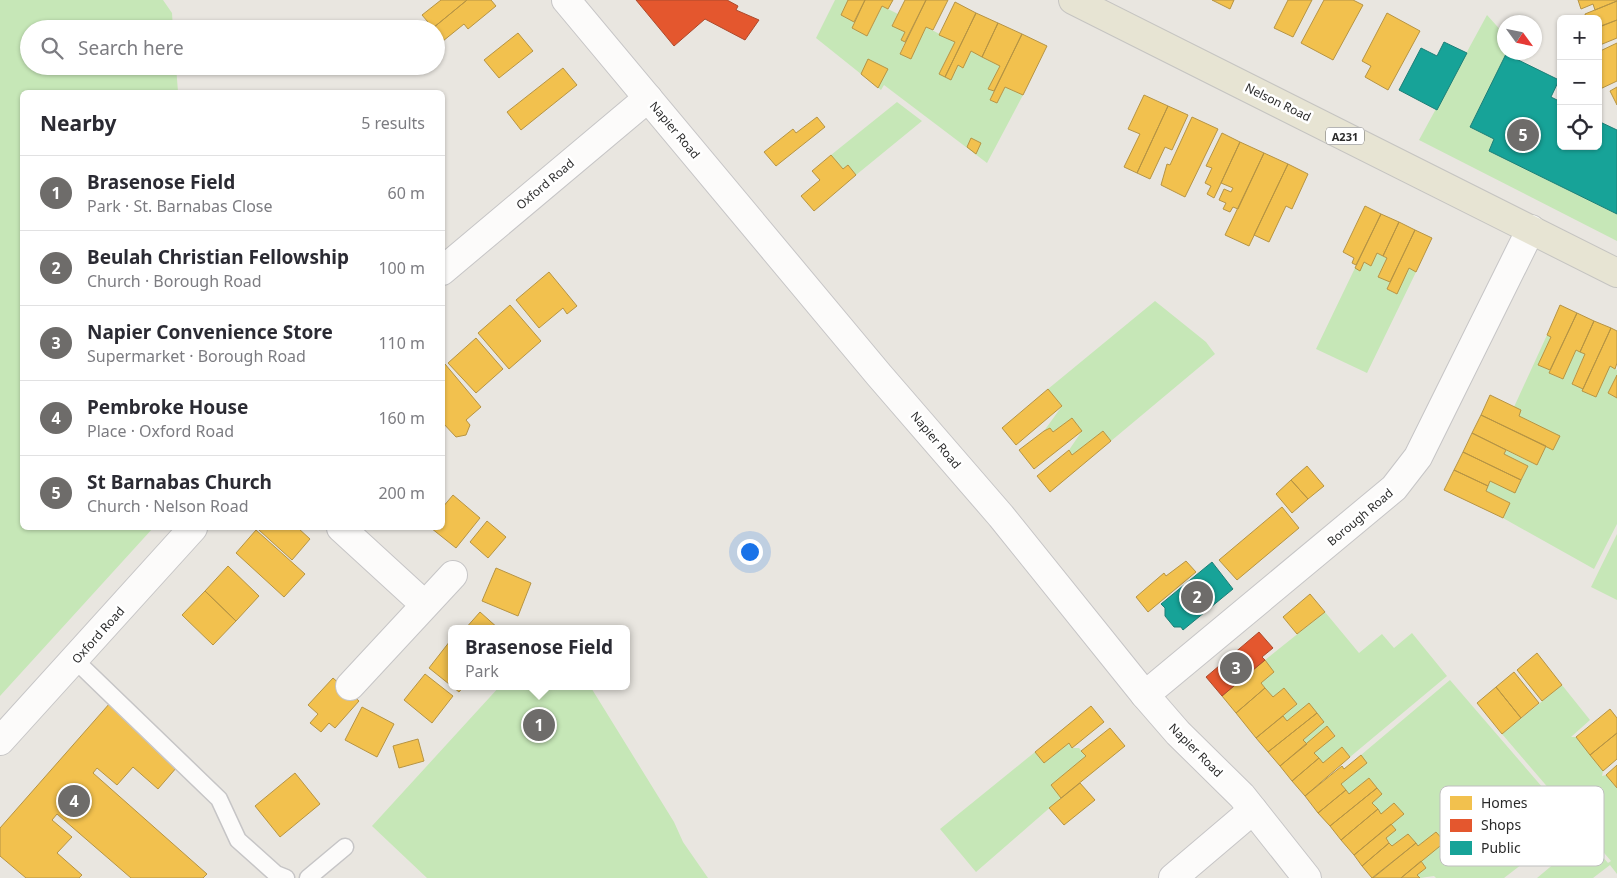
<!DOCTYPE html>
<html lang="en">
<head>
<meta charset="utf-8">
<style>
	body { margin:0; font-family:"Noto Sans",sans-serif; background:#f2f2f3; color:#2b2b33 }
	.controls { position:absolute; right:15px; top:15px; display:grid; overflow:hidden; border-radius:8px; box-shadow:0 1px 4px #0004 }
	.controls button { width:45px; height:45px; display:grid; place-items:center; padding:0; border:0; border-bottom:1px solid #e1e1e2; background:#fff; color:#2b2b33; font:25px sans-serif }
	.compass { position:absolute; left:1497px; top:15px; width:45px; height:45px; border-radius:50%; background:#fff; box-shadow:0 1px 4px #0004; rotate:123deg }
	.you { position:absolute; left:749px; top:551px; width:18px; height:18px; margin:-12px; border:4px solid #fff; border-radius:50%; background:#1a73e8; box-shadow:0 0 0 8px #1a73e833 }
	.badge { display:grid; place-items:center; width:32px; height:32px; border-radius:50%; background:#6e6c6a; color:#fff; font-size:16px; font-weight:700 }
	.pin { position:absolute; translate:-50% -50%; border:2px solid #fff; box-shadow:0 1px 5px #0006 }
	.popup { position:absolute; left:448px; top:625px; width:182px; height:65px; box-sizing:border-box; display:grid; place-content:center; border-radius:8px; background:#fff; filter:drop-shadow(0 1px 4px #0005); font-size:16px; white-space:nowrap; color:#7c7c81 }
	.popup b { font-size:19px; color:#2b2b33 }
	.popup::after { content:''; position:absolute; left:50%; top:100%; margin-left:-10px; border:10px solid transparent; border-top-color:#fff }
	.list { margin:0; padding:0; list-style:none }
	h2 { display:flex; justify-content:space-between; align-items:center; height:65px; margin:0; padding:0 20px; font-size:21px }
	h2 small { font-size:16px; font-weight:400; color:#7c7c81 }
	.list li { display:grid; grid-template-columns:32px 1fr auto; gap:15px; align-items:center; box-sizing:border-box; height:75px; padding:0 20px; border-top:1px solid #e1e1e2 }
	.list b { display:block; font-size:19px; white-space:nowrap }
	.list p { margin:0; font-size:16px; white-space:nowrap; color:#7c7c81 }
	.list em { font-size:16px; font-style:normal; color:#7c7c81 }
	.icon { flex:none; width:28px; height:28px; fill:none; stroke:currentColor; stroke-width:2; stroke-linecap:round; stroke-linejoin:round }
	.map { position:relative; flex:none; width:1617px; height:878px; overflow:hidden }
	.search { position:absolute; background:#fff; box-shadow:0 1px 4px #0004; left:20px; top:20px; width:425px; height:55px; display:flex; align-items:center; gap:12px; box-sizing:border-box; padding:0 18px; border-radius:28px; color:#7c7c81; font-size:19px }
	.panel { position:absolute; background:#fff; box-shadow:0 1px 4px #0004; left:20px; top:90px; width:425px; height:440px; border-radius:8px }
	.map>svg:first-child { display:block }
	.green { fill:#c6e7b7 }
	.homes { fill:#f2c14e; stroke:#b69444 }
	.shops { fill:#e4572e; stroke:#ac4a2d }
	.public { fill:#17a398; stroke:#1d7f77 }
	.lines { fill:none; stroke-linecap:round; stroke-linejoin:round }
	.service-casing { stroke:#c6c5c6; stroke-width:19 }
	.minor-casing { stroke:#c6c5c6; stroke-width:30 }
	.tertiary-casing { stroke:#c6c5c6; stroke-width:30 }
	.primary-casing { stroke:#c5c4c1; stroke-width:30 }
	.service { stroke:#fcfbfa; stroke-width:16 }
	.minor { stroke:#fcfbfa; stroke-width:28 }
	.tertiary { stroke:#fcfbfa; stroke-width:28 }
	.primary { stroke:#e7e4d3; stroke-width:28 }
	.labels { text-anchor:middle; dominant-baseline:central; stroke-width:5; stroke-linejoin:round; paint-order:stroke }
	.shield { fill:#fff; stroke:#6b6b6b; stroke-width:1 }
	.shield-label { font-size:11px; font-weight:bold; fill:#2b2b2b }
	.street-label { font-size:12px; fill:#2b2b2b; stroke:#fff }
	.key { fill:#fff; stroke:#bfbfbf; stroke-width:1 }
	.key-label { font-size:14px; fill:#2b2b2b }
</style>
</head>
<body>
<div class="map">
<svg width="1617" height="878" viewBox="0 0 1617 878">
	<rect width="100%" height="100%" fill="#e9e6e0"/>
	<path class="green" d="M0 0H163L172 13 173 29H29V66H176L178 92H22V528H153L0 696Z
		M835 0H848L841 15 854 22 852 28 867 36 882 6 898 14 892 25 905 32 901 40 905 42 900 53 911 59 926 27 955 42 939 74 951 80 958 65 963 67 971 51 1000 66 988 89 994 91 990 100 997 103 1005 87 1023 95 987 163 884 85 881 90 816 38Z
		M1487 15 1504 34V52L1522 53 1528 59 1506 54 1470 127 1494 139 1489 151 1617 214V241L1419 140Z
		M897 102 922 121 856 175 848 165 843 169 831 155Z
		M1377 253 1387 258 1378 276 1390 282 1387 289 1396 294 1409 268 1416 272 1367 373 1316 349 1355 268 1360 270 1364 262 1371 266Z
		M1155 301 1206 342 1215 354 1111 441 1103 431 1072 455 1069 450 1082 431 1072 418 1053 432 1050 429 1044 431 1062 406 1048 389Z
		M1547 335 1551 337 1538 365 1550 370 1549 373 1562 379 1576 350 1585 354 1572 383 1583 389 1610 366 1617 370V375L1608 393 1617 398V524L1594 569 1503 518 1510 503 1486 491 1490 481 1515 492 1528 466 1504 454 1506 450 1537 465 1546 446 1519 416 1521 410 1514 407Z
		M1617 534V600L1591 587Z
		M1325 612 1359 653 1382 634 1394 648 1412 633 1447 676 1350 757 1342 747 1323 763 1314 753 1335 735 1327 726 1307 744 1303 740 1324 722 1309 703 1287 721 1283 716 1297 704 1284 688 1273 697 1261 683 1274 672 1265 660Z
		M1450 680 1562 810 1521 843 1531 857 1504 878H1436L1434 876 1420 878 1417 875 1426 868 1421 861 1444 842 1436 832 1418 846 1408 834 1392 846 1386 838 1396 830 1391 824 1403 814 1394 803 1381 814 1372 803 1382 794 1369 778 1349 794 1341 784 1367 763 1361 755Z
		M1562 685 1590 720 1571 737H1576L1603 771 1602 776 1606 775 1617 788V874L1610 865 1593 878H1537L1586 837 1608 863 1611 861 1502 734Z
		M500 686H590L674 822 683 842 708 878H427L372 826Z
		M1069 743 1072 748H1079L1086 756 1051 785 1061 798 976 872 940 829 1035 752 1044 763Z"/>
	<path class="homes" d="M441 0H467L433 28 422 15Z
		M467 0H491L496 6 468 29 464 24 443 41 436 33V29L433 28Z
		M848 0H865L854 22 841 15Z
		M865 0H893L888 9 882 6 867 36 852 28Z
		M905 0H926L905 42 901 40 905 32 892 26Z
		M926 0H948L933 30 926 27 911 59 900 54Z
		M1212 0H1234L1230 9Z
		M1288 0H1312L1293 37 1274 28Z
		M1324 0H1353L1363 5 1333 60 1301 43Z
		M1578 0H1617V1L1595 10 1593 4 1581 9Z
		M1617 1V20L1602 26 1598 19H1586L1585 14Z
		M955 2 976 13 945 77 939 74 955 42 939 35Z
		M976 13 998 23 982 57 971 51 963 68 958 65 951 80 945 77Z
		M1387 13 1420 31 1388 90 1365 77 1371 66 1362 61Z
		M1617 20V38L1600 45 1598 27Z
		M998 23 1022 34 994 91 988 89 1000 66 982 57Z
		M518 33 533 51 499 78 484 60Z
		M1022 34 1047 46 1023 95 1005 87 997 103 990 100Z
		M1617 43V81L1598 90V52Z
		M868 59 888 69 878 88 861 74Z
		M563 68 577 85 521 130 507 112Z
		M1617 87V105L1610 91Z
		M1144 95 1168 106 1137 173 1124 167 1140 134 1128 129Z
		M1168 106 1188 115 1172 150 1165 147 1150 179 1137 173Z
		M817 117 825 127 776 166 764 152 793 129 796 133Z
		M1192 117 1218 129 1185 197 1161 185 1167 164 1170 165Z
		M1222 133 1240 142 1214 198 1207 194 1211 186 1205 183 1212 168 1206 166Z
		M971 138 981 143 976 154 967 147Z
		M1240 142 1264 153 1238 209 1233 207 1230 212 1223 209 1226 203 1219 200 1224 189 1231 192 1233 188 1221 183Z
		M1264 153 1288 164 1249 246 1225 235Z
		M831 155 843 169 848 165 856 175 814 211 801 196 820 180 812 171Z
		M1288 164 1308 174 1292 209 1286 206 1269 242 1254 235Z
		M1365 206 1381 214 1356 265 1352 263 1354 258 1343 252Z
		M1381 214 1399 222 1383 256 1377 253 1371 266 1364 262 1360 271 1355 268Z
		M1399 222 1415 230 1390 282 1378 277 1387 258 1383 256Z
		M1415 230 1432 238 1416 272 1409 268 1397 294 1387 289Z
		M549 272 577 306 567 314 563 308 539 328 516 300Z
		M510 305 541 341 509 369 478 333Z
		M1560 305 1577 313 1550 370 1538 365 1551 337 1547 335Z
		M1577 313 1594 321 1580 352 1576 350 1563 379 1549 373Z
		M1594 321 1611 328 1583 389 1572 384 1585 354 1580 352Z
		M1611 328 1617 331V363L1615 369 1610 366 1596 397 1582 391Z
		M476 338 503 369 476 393 448 363Z
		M445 364 481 407 466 420 470 425 466 435 456 437 442 422V366Z
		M1617 375V398L1608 393Z
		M1048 389 1062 406 1016 445 1002 428Z
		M1490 395 1521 410 1519 416 1560 436 1553 450 1481 415Z
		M1481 415 1546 446 1537 465 1472 433Z
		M1072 418 1082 431 1034 469 1019 450 1044 431 1050 428 1053 432Z
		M1103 431 1111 441 1050 492 1037 476 1069 450 1072 455Z
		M1472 433 1506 450 1504 454 1528 466 1521 480 1463 452Z
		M1463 452 1521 480 1515 493 1490 481 1488 486 1454 470Z
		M1307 466 1324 486 1308 499 1291 480Z
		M1454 470 1488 486 1486 491 1510 503 1503 518 1444 490Z
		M1291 480 1308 499 1292 513 1276 494Z
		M453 495 480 518 456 548 431 528H442V508Z
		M1282 507 1299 528 1237 580 1219 560Z
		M487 521 506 537 488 558 470 542Z
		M261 528H298L310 539 292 560 259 530Z
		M256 530 305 574 284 597 236 553Z
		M1186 561 1196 572 1148 612 1136 597 1164 573 1166 576Z
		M228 566 259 596 236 621 205 591Z
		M496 568 531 583 518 616 482 601Z
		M205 591 236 621 213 645 182 615Z
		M1310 594 1325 612 1297 634 1283 617Z
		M480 612 499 629H465Z
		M450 641 452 686H464L459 692 429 668Z
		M1537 653 1562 685 1542 701 1517 670Z
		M1265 660 1274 672 1261 683 1265 688 1236 713 1222 696Z
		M1514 672 1539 703 1521 718 1496 687Z
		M425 674 453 696 432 723 404 700Z
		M333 678 359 701 335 728 329 723 321 732 310 723 318 714 308 705Z
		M1496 687 1521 718 1502 734 1477 703Z
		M1265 688 1273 697 1284 688 1297 704 1256 738 1236 713Z
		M110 703 177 767 158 789 133 767 117 785 97 768 93 773 207 874 203 878H131L57 814 52 820 72 837 57 853 82 875 79 878H26L0 856V828Z
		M1309 703 1317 713 1268 752 1256 738 1283 716 1287 721Z
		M1091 706 1104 722 1072 748 1069 743 1044 763 1035 752Z
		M362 707 394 724 377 757 345 740Z
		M1610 709 1617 718V733L1590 755 1576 737Z
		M1317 713 1324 722 1303 740 1307 744 1280 766 1268 752Z
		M1327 726 1335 736 1314 753 1319 758 1292 781 1280 766Z
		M1110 728 1125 746 1061 798 1051 785 1086 756 1081 751Z
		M1617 733V759L1603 771 1590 755Z
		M418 739 424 761 399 768 393 746Z
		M1342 747 1350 757 1305 796 1292 781 1319 758 1323 763Z
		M1361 755 1367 763 1341 784 1346 790 1318 813 1305 796 1342 766 1344 769Z
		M1617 765V788L1606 775Z
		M295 773 320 804 280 837 255 806Z
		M1369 778 1377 788 1330 826 1318 813 1346 790 1349 794Z
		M1080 783 1095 800 1064 825 1049 808Z
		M1377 788 1382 794 1372 803 1378 809 1341 840 1330 826Z
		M1394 803 1404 814 1354 855 1341 840 1378 809 1381 814Z
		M1391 824 1396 830 1386 838 1389 843 1362 866 1354 855Z
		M1436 832 1445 842 1401 878H1373L1416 843 1418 846Z
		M1408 834 1416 843 1372 878 1362 866 1389 843 1392 846Z
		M1421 861 1426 868 1417 875 1420 878H1401Z"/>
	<path class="shops" d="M636 0H727L738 6 736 10 759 20 745 40 705 19 674 46Z
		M1259 632 1273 648 1262 657 1265 660 1222 696 1206 677Z"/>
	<path class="public" d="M1444 42 1467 53 1437 110 1399 90 1421 48 1437 56Z
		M1506 54 1559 80 1551 97 1561 102V146H1598V121L1617 130V214L1489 151 1494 139 1470 127Z
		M1212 562 1233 589 1183 630 1181 627H1174L1165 616V608L1161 604Z"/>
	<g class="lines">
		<defs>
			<path id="service" d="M75 660 219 799 238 840 276 874 286 878
				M308 878 345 847"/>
			<path id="minor" d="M442 271 648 98
				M341 528 425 605
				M350 686 453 575
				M1145 695 1394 488 1418 457 1531 229
				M0 741 193 528
				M1173 878 1253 810"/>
			<path id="tertiary" d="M566 0 879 375 1001 516 1145 695 1178 733 1242 796 1307 878"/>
			<path id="primary" d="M1073 0 1617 273"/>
		</defs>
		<use href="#service" class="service-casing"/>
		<use href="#minor" class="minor-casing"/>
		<use href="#tertiary" class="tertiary-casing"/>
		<use href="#primary" class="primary-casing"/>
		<use href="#service" class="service"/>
		<use href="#minor" class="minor"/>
		<use href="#tertiary" class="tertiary"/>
		<use href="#primary" class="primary"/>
	</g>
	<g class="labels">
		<rect class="shield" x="1326" y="127.5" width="38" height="17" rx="4"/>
		<g class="shield-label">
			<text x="1345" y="136">A231</text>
		</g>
		<g class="street-label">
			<text transform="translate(1278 102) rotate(26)">Nelson Road</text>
			<text transform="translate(675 130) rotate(50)">Napier Road</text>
			<text transform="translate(545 184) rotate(-40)">Oxford Road</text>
			<text transform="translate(936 440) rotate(50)">Napier Road</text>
			<text transform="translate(1360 517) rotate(-40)">Borough Road</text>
			<text transform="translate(98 635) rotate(-48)">Oxford Road</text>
			<text transform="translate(1196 750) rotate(45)">Napier Road</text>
		</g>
	</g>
	<rect x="1440" y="786" width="164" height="80" rx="8" class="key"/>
	<rect x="1450" y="796" width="22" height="14" fill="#f2c14e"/>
	<rect x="1450" y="819" width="22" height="13" fill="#e4572e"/>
	<rect x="1450" y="841" width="22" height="14" fill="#17a398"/>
	<g class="key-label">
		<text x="1481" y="808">Homes</text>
		<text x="1481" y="830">Shops</text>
		<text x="1481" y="853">Public</text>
	</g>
</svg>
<div class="controls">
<button>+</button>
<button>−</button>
<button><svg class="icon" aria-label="locate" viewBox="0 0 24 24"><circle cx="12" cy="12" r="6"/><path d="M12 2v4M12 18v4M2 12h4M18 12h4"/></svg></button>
</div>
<svg class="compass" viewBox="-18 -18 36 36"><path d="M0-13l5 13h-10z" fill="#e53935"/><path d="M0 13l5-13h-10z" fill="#7c7c81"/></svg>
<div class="you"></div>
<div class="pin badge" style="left:539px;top:725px">1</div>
<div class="popup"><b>Brasenose Field</b>Park</div>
<div class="pin badge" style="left:1197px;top:597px">2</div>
<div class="pin badge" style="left:1236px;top:668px">3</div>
<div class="pin badge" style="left:74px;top:801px">4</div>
<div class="pin badge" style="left:1523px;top:135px">5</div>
<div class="search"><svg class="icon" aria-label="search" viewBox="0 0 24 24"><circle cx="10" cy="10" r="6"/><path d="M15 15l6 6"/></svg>Search here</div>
<section class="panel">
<h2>Nearby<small>5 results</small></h2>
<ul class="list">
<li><span class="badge">1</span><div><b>Brasenose Field</b><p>Park · St. Barnabas Close</p></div><em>60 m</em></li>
<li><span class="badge">2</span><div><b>Beulah Christian Fellowship</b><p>Church · Borough Road</p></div><em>100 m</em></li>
<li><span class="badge">3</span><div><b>Napier Convenience Store</b><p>Supermarket · Borough Road</p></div><em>110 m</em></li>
<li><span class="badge">4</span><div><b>Pembroke House</b><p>Place · Oxford Road</p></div><em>160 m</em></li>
<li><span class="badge">5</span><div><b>St Barnabas Church</b><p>Church · Nelson Road</p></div><em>200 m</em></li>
</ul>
</section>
</div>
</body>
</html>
